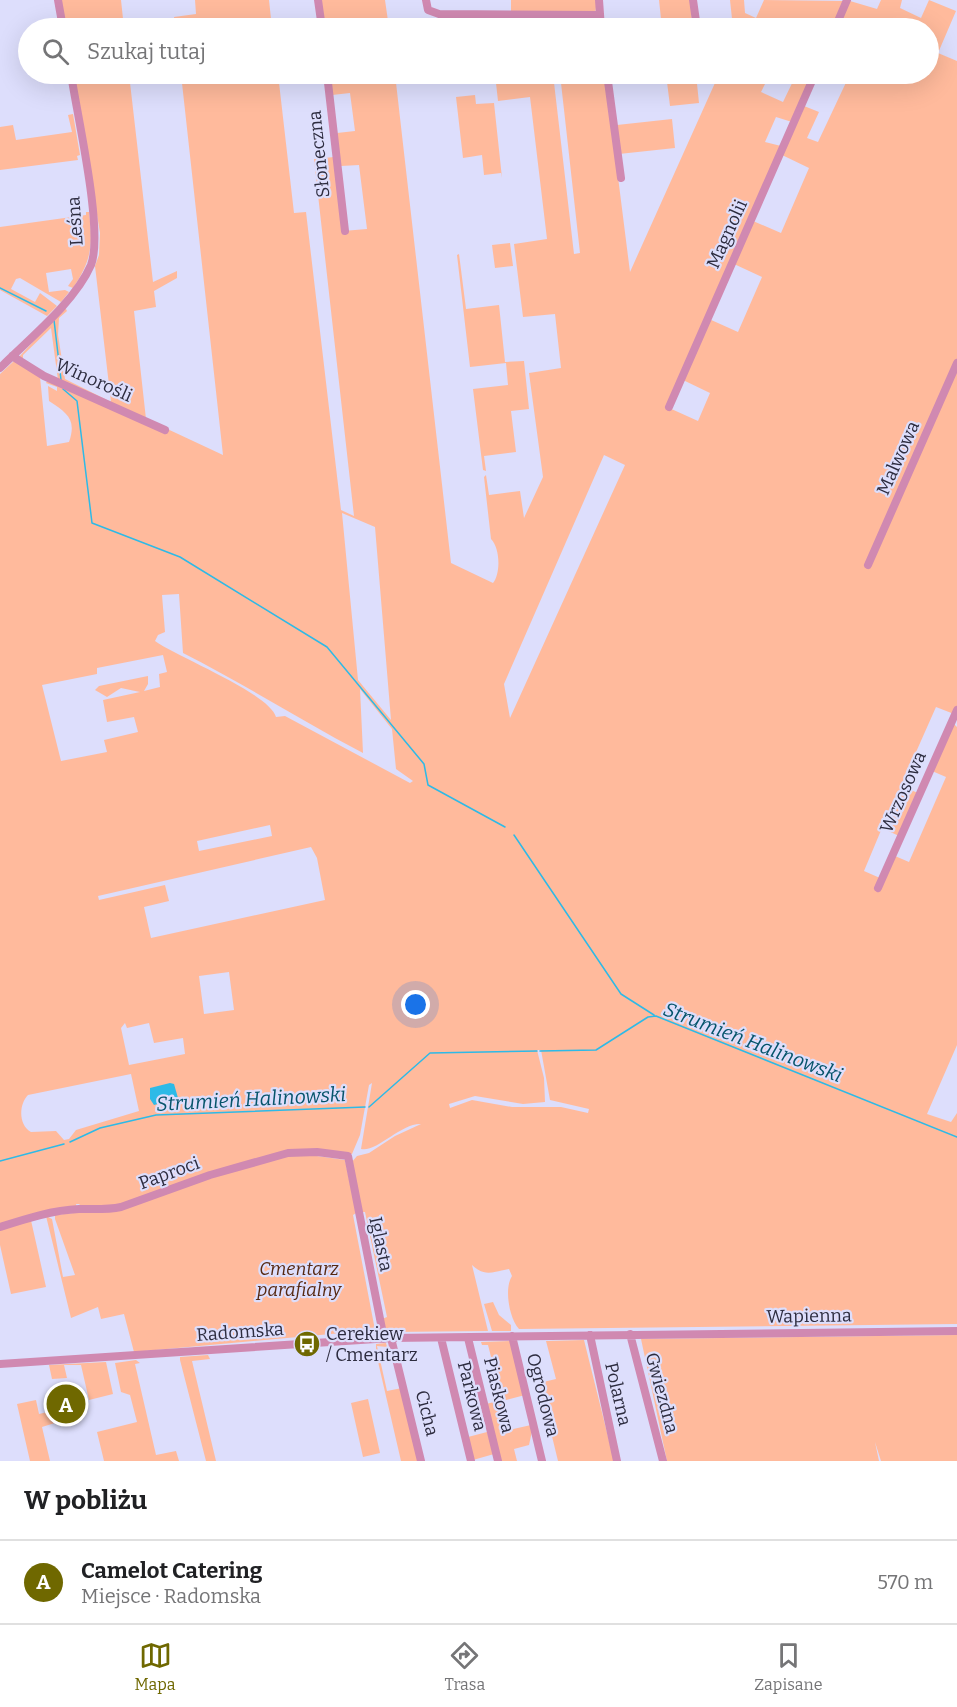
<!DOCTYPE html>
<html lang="pl">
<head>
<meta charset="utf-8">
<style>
	body { margin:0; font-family:Bitter,serif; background:#f2f2f2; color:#202124 }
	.you { position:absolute; left:416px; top:1005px; width:21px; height:21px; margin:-15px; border:4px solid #fff; border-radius:50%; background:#1a73e8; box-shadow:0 0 0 9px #1a73e833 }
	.badge { display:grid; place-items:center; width:39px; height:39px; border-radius:50%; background:#6f6800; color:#fff; font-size:20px; font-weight:700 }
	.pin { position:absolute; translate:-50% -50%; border:3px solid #fff; box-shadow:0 2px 6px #0006 }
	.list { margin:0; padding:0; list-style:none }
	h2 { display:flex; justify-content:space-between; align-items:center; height:78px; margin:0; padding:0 24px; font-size:26px }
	h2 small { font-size:20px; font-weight:400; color:#757577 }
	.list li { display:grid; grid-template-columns:39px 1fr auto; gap:18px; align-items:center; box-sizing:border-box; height:84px; padding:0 24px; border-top:2px solid #e0e0e0 }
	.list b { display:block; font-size:22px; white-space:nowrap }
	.list p { margin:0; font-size:20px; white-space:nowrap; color:#757577 }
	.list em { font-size:20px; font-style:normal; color:#757577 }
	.icon { flex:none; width:33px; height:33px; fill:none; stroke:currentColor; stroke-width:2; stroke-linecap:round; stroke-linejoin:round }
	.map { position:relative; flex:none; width:957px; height:1461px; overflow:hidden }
	.search { position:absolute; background:#fff; box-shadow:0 6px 24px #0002; left:18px; right:18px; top:18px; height:66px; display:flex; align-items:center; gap:15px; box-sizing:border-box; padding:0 21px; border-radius:33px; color:#757577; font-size:22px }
	.sheet { height:162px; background:#fff }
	nav { display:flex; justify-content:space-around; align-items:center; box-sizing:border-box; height:84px; border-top:2px solid #e0e0e0; background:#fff; font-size:16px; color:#757577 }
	nav a { display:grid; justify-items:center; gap:3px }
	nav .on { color:#6f6800 }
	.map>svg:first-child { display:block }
	.green { fill:#ffba9c; fill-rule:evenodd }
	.water { fill:#2dbae7 }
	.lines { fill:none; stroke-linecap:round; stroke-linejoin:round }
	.stream { stroke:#2dbae7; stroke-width:1.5 }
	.minor { stroke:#d089b1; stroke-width:8 }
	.labels { text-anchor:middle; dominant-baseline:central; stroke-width:4.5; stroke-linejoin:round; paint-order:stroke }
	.street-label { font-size:18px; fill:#2d2c3f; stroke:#dddefc }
	.park-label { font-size:18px; font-style:italic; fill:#562811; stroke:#dddefc }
	.poi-label { font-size:18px; fill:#2d2c3f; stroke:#dddefc; text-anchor:start }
	.water-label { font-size:20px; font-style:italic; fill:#06546b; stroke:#dddefc }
</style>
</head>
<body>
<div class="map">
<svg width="957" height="1461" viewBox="0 0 957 1461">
	<rect width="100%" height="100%" fill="#dddefc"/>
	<path class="green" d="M61 0H121L124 28H66Z
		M195 0H269L272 28H157L175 26 174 17 196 14Z
		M321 0H385L389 28H324Z
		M511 0H597L595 15 511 11Z
		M659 0H691L692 28H662Z
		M730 0H744L745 13 756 18 764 0 844 1 831 28H733Z
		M881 0H902L900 8 921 18 929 0 956 11 938 53 957 61V707L954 714 936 707 901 786 918 793 913 800 899 836 882 828 864 871 880 878 876 888 879 890 895 856 909 862 946 777 932 771 954 724 957 727V1045L927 1114 951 1122 957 1113V1324L519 1329C509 1318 504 1288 512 1276L509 1269C495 1271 485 1278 472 1265L488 1331 390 1332 384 1329 382 1319 387 1317 365 1212H360L351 1163 357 1156 369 1153 395 1136 421 1124C401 1123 376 1153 361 1149L372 1083 369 1085 360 1135 352 1154 293 1150 222 1170 167 1189 170 1191 286 1155 303 1154 345 1160 356 1213 353 1215 375 1330 134 1352 124 1314 101 1319 98 1307 71 1318 46 1216 52 1219 63 1277 75 1275 55 1219V1215L92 1211 94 1208 82 1207 79 1204H76L77 1208 30 1216 46 1287 11 1294 0 1245V374L14 361 37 373 40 377 47 446 69 442C77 419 67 413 49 401L48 386 57 391V387L46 383 48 380 74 390V387L58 380 51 328 23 355V360L19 357 65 307 67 311 59 318 58 335 65 379 111 402 95 266 99 255 100 233 74 74H129L153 282 177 271V278L154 291 156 307 134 311 146 419 223 455 181 74H278L294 213 306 212 341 510 354 516 314 159 334 157 343 231 367 229 359 165 341 166 337 133 355 131 350 93 332 95 329 74H395L451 563 493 583C501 573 500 548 491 539L484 477 486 475 489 495 520 491 524 518 543 477 529 373 561 368 555 314 523 317 514 244 547 239 530 97 498 101 495 74H553L574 254 580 253 560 74H605L630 272 719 74H770L761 92 783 102 796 75 794 74H813L792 122 776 117 765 142 781 146 667 407 698 421 710 393 683 380 709 319 738 332 762 277 734 264 753 221 781 233 809 168 782 155 804 106 819 112 807 138 818 142 850 74H928V28H838L850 1 877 9ZM604 455 625 465 510 718 504 684ZM342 513 375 527 391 720 358 680ZM179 594 183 653C244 684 302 721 363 753L360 689 392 729 396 769 413 781 410 783 285 716 276 717C269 693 179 658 155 641L158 635 165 632 162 595ZM163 655 167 672 159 674 160 687 144 691 148 684V676L99 686 95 690 107 697 121 688 140 692 103 700 107 722 134 717 138 732 104 740 107 752 61 761 42 685 97 674V668ZM270 825 272 836 199 851 197 841ZM311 847 317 858 325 900 151 938 144 907 169 901 165 885 99 900 98 896ZM229 972 234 1010 204 1014 199 976ZM125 1023 127 1028 149 1023 154 1043 183 1038 185 1054 129 1065 121 1028ZM537 1050H541L550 1100 589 1109 588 1113 561 1107H512L472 1100 450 1108 449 1104 475 1096 523 1104 545 1102 544 1078ZM131 1074 139 1111 76 1130 69 1139 64 1140 56 1131 31 1132C18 1125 19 1104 28 1095Z
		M521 17 599 21 600 28H554L553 20 547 21V28H522Z
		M666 74H696L699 103 670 106Z
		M475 95 476 104 494 103 502 178 501 173 484 175 482 155 463 158 456 97Z
		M73 114 80 155 77 156 78 160 0 170V127L13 125 16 140 72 132 68 115Z
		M672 119 675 148 619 154 617 125Z
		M86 212H89C93 244 92 260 73 288L68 286 73 279 71 269 46 273 49 292 65 290 69 292 61 302 20 278 16 279 11 289 35 302 40 293 57 306 47 316 0 290V227L86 215Z
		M510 243 513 266 495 268 492 245Z
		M459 254 466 309 499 305 505 362 524 361 529 409 511 411 516 452 484 456 486 471 483 470 473 389 508 385 506 363 470 367 457 255Z
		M493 1302 499 1315 511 1325V1331H492L484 1304Z
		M957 1335V1461H881L875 1442 879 1461H667L641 1339Z
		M584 1340 614 1461H558L539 1383 556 1379 546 1341Z
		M511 1341 525 1395 502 1401 509 1430 531 1425 532 1431 529 1445 514 1449 517 1461H500L486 1404 502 1400 488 1345H482L481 1342Z
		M386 1343 387 1347 377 1346 387 1391 402 1388 420 1461H401L376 1353V1344Z
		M208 1355 210 1359 192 1361 216 1461H206L180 1360V1357Z
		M136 1360 140 1363 135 1364 156 1455 176 1451 179 1461H104L97 1432 137 1422 130 1395 121 1392 115 1363Z
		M106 1362 113 1394 89 1400 81 1365H64L67 1378 52 1379 49 1365Z
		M368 1399 380 1453 363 1457 351 1403Z
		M36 1400 39 1414 56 1410 58 1422 42 1427 50 1461H30L17 1404Z
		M487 1432 494 1454 473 1460 468 1437Z"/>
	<path class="water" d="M170 1083 174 1084 178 1098 154 1105 150 1099V1088Z"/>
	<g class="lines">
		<path class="stream" d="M0 288 46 311
			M54 320 61 380
			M63 389 77 401 92 523 180 557 327 647 424 764 428 785 505 827
			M514 835 621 994 654 1015
			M540 1051 596 1050 648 1017 656 1016 957 1137
			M369 1107 430 1053 537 1051
			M70 1142 100 1128 156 1115 365 1107
			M0 1161 64 1144"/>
		<path class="minor" d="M58 0 63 28
			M318 0 322 28
			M426 0 428 10 439 14 599 15
			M599 0 601 28
			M693 0 697 28
			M835 28 847 0
			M327 74 345 231
			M607 74 621 178
			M12 356 44 376 165 430
			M0 368C29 339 75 302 91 265 104 231 77 115 71 74
			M669 407 815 74
			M868 565 957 363
			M878 888 957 710
			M0 1227C25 1219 53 1210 79 1209 94 1209 107 1210 121 1207L210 1175 288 1153 317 1152 348 1156 384 1339
			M630 1334 663 1461
			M590 1335 617 1461
			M512 1336 542 1461
			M391 1338 421 1461
			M441 1338 471 1461
			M468 1338 498 1461
			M0 1364 391 1338 957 1331"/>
	</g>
	<defs>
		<symbol id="bus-disc" viewBox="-11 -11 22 22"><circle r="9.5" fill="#6f6800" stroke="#dddefc"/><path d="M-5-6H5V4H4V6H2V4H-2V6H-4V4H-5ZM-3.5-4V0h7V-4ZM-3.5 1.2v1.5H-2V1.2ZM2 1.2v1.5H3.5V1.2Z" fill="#fff"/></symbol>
	</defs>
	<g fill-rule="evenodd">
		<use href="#bus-disc" x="292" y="1329" width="30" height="30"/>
	</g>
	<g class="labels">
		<g class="street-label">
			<text transform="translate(319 154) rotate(-96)">Słoneczna</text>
			<text transform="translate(75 221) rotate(-94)">Leśna</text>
			<text transform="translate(727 234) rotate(-66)">Magnolii</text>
			<text transform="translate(94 380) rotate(24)">Winorośli</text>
			<text transform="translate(898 458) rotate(-66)">Malwowa</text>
			<text transform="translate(903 792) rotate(-66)">Wrzosowa</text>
			<text transform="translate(169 1173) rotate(-20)">Paproci</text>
			<text transform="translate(381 1244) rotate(78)">Iglasta</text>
			<text transform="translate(809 1316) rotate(-1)">Wapienna</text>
			<text transform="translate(240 1332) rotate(-4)">Radomska</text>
			<text transform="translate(662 1393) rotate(75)">Gwiezdna</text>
			<text transform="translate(618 1394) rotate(77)">Polarna</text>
			<text transform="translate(499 1395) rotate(76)">Piaskowa</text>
			<text transform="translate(543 1395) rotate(76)">Ogrodowa</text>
			<text transform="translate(472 1396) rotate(76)">Parkowa</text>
			<text transform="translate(427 1413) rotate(76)">Cicha</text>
		</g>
		<g class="park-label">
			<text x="299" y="1269">Cmentarz<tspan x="299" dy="21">parafialny</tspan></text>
		</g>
		<g class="poi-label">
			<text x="326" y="1334">Cerekiew<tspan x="326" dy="21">/ Cmentarz</tspan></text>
		</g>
		<g class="water-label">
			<text transform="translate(753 1042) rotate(21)">Strumień Halinowski</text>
			<text transform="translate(251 1099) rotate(-3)">Strumień Halinowski</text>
		</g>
	</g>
</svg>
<div class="you"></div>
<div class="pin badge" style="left:66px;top:1404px">A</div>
<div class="search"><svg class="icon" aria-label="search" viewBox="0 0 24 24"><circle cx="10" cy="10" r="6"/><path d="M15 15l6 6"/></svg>Szukaj tutaj</div>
</div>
<section class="sheet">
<h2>W pobliżu<small></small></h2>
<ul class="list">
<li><span class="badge">A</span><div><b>Camelot Catering</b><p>Miejsce · Radomska</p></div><em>570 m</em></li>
</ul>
</section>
<nav>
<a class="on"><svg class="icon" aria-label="map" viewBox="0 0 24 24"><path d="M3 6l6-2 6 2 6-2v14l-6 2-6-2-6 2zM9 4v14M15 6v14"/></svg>Mapa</a>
<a><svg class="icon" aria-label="directions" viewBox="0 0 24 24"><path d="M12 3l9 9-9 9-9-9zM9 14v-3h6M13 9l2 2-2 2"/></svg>Trasa</a>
<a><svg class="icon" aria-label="saved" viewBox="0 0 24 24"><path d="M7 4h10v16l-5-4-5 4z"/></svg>Zapisane</a>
</nav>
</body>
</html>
